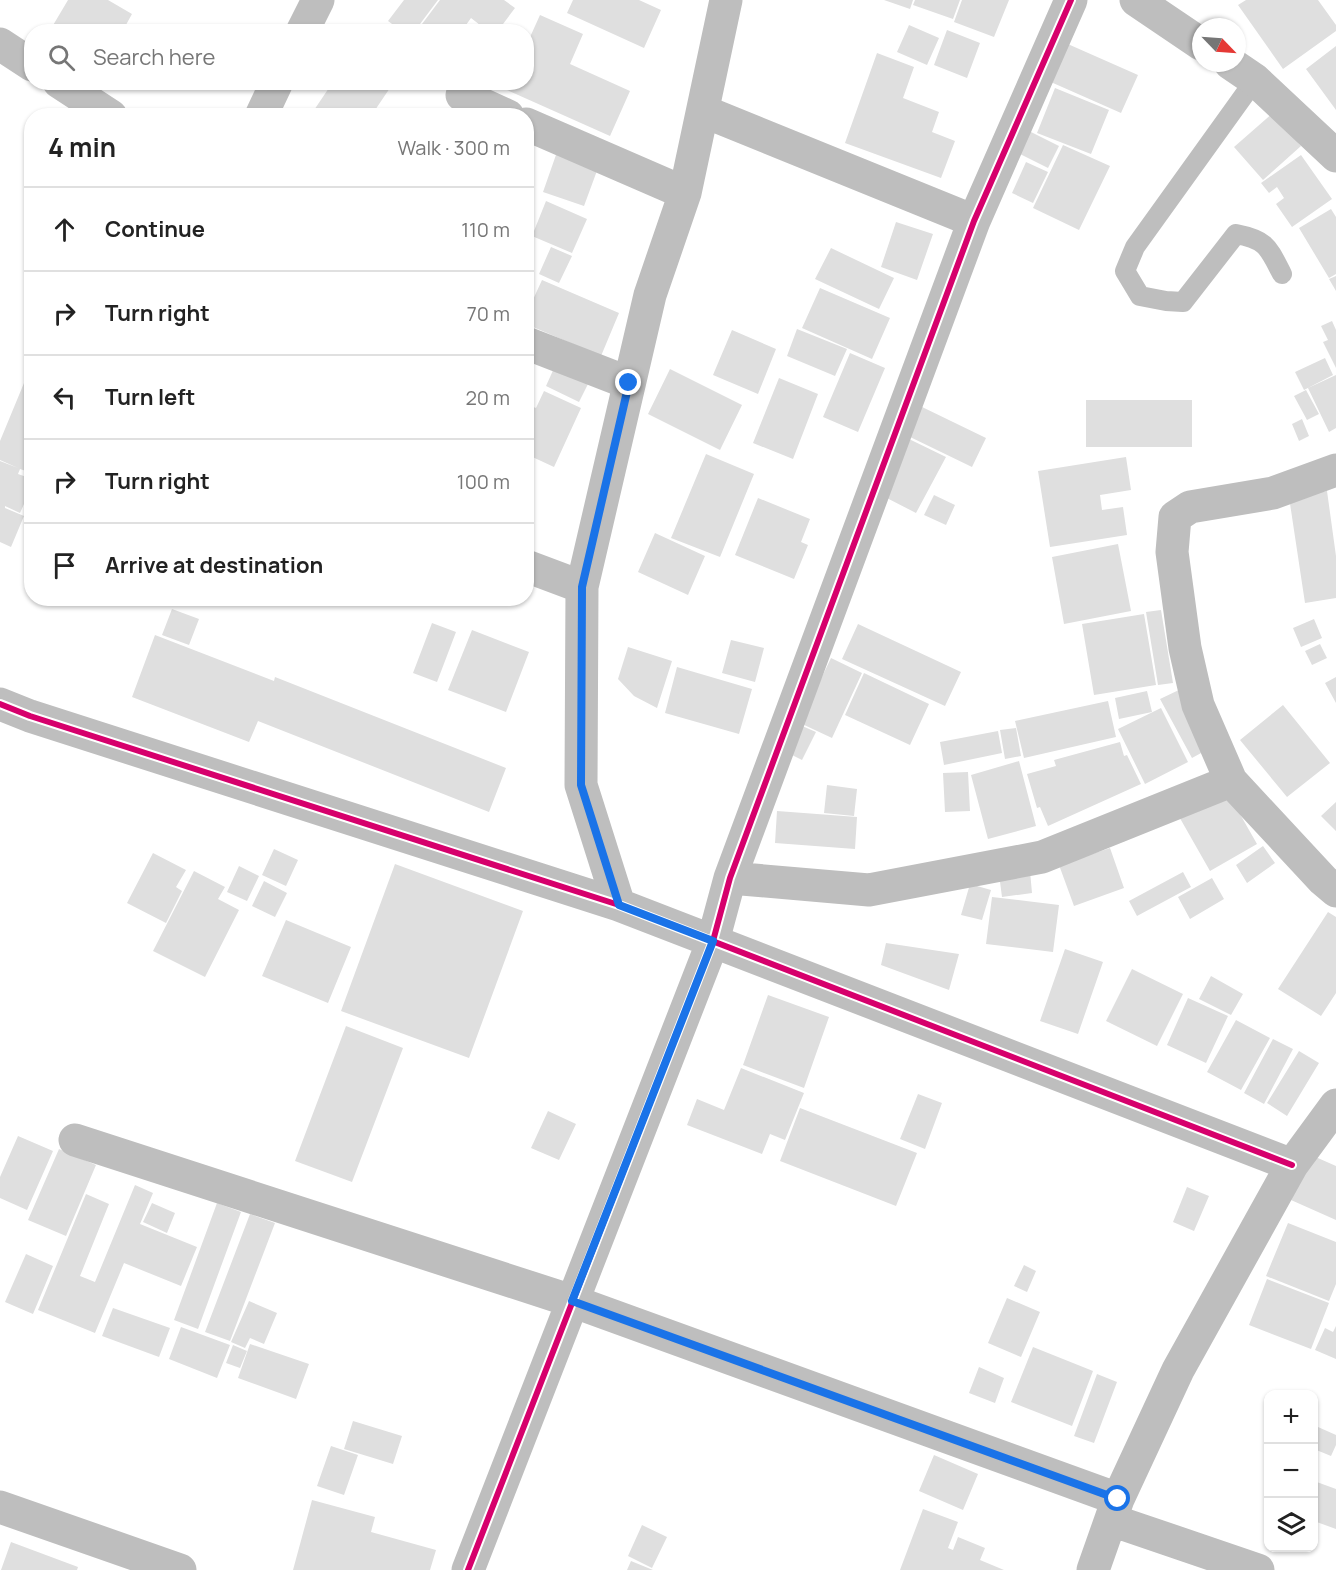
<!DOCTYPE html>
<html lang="en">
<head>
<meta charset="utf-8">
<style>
	body { margin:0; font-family:Manrope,sans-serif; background:#f2f2f2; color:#222 }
	.controls { position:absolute; right:18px; bottom:18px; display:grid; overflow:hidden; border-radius:12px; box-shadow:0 2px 4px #0004 }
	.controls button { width:54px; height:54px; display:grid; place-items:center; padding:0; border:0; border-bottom:2px solid #e0e0e0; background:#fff; color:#222; font:30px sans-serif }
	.compass { position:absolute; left:1192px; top:18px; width:54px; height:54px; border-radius:50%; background:#fff; box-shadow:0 2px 4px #0004; rotate:115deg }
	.stop { position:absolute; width:18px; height:18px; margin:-14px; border:4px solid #1a73e8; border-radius:50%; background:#fff }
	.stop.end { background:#1a73e8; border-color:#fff; box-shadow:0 2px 6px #0008 }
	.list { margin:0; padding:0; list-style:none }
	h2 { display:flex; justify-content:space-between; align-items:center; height:78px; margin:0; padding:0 24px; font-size:26px }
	h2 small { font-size:20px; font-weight:400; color:#767676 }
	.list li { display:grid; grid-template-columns:39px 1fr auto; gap:18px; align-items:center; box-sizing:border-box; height:84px; padding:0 24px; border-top:2px solid #e0e0e0 }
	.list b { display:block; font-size:22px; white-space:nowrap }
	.list em { font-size:20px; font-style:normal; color:#767676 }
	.icon { flex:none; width:33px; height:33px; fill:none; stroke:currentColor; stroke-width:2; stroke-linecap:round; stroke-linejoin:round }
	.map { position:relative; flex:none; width:1336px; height:1570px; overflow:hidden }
	.search { position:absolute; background:#fff; box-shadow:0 2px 4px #0004; left:24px; top:24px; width:510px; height:66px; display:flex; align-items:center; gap:15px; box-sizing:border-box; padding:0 21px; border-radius:24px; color:#767676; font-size:22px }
	.panel { position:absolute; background:#fff; box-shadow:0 2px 4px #0004; left:24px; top:108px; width:510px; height:498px; border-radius:24px }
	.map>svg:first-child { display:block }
	.building { fill:#dfdfdf }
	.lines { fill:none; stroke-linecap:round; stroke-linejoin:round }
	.service { stroke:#bebebe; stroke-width:20 }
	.minor { stroke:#bebebe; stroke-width:33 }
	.cycleway-casing { stroke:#fff; stroke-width:10 }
	.cycleway { stroke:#d6006c; stroke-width:6 }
	.route { stroke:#1a73e8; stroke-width:8 }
</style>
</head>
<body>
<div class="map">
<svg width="1336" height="1570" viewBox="0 0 1336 1570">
	<rect width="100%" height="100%" fill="#fff"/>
	<path class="building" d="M68 0H108L132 14 122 32H60L52 27Z
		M404 0H438L414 32H403L388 21Z
		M440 0H504L515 8 497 32H489L471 18 461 32H416Z
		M573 0H639L661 10 644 48 567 13Z
		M884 0H913L910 9Z
		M915 0H960L953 19 913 5Z
		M962 0H1009L994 37 954 22Z
		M1246 0H1318L1336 25V31L1283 69 1238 5Z
		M540 15 583 34 570 64 630 91 610 136 507 90 510 82H526V46Z
		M909 25 939 38 927 65 897 52Z
		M135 26 143 32H131Z
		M947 30 980 43 967 78 934 65Z
		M1061 41 1138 75 1121 113 1044 79Z
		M1336 46V110L1306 69Z
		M877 53 914 67 903 98 939 112 932 132 955 141 941 178 845 143Z
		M333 82H394L371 116H310Z
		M1055 88 1109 110 1091 154 1037 133Z
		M1273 113 1301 146 1263 180 1234 147Z
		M1025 129 1059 146 1048 168 1014 151Z
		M1063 145 1110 166 1079 230 1033 208Z
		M557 152 598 168 584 206 543 192Z
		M1301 155 1332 199 1292 227 1276 204 1284 198 1277 187 1269 193 1261 183Z
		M1026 162 1048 172 1033 203 1012 193Z
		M546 201 587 219 572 253 532 236Z
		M1331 209 1336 217V274L1329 278 1299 228Z
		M896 222 933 234 917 280 881 267Z
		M551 247 572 256 559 283 539 274Z
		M831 248 894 278 879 309 815 279Z
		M1336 276V291L1329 279Z
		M542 280 619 313 601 356 526 324V315Z
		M820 288 890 318 872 359 802 328Z
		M1332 321 1336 330V368L1323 342 1328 340 1321 326Z
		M797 329 847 349 835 376 787 356Z
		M732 330 776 349 758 394 713 375Z
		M850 353 885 368 858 432 823 417Z
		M1325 358 1333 375 1304 390 1295 372Z
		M555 366 589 382 579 402 546 386Z
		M670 369 742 405 720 450 648 414Z
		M1336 375V428L1329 432 1308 388Z
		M779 378 818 394 793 459 753 443Z
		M24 383 32 386V473L20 469 18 474 32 479V486L20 513 5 506V508L24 516 11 547 0 542V461L18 468 0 460V441Z
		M1306 390 1319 414 1307 420 1294 396Z
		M544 391 581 408 554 467 526 454V404L536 408Z
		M1086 400H1192V447H1086Z
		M920 406 986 438 972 467 906 435Z
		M1302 419 1309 436 1299 441 1292 424Z
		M909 439 946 457 916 513 881 495Z
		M706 454 754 474 720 557 671 538Z
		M1126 457 1131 490 1100 495 1102 510 1123 507 1127 535 1050 547 1038 471Z
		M1327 491 1336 556V598L1305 603 1289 497Z
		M934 495 955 505 946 525 924 515Z
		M758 498 810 519 801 542 808 545 794 579 735 555Z
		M655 533 705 556 688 595 638 572Z
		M1118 544 1131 611 1064 624 1052 557Z
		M172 609 199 619 189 645 162 635Z
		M1161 610 1173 683 1158 685 1146 612Z
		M1144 614 1156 685 1094 695 1082 624Z
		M1314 619 1322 638 1301 647 1293 628Z
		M432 623 456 632 437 682 413 673Z
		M858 624 961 672 945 706 842 659Z
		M472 630 529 652 506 712 448 690Z
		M155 635 274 681 275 677 506 768 489 812 258 721 249 742 132 697Z
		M731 640 764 648 755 682 722 673Z
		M1320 644 1327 658 1312 665 1305 651Z
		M628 647 672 661 657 708 634 696 618 679Z
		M831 658 862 673 832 738 800 723Z
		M677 667 752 689 739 734 665 713Z
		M864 673 929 704 910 745 845 715Z
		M1336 677V703L1325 683Z
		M1181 689 1212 747 1192 758 1160 699Z
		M1147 691 1152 712 1119 719 1115 698Z
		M1108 701 1116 737 1024 758 1015 721Z
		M1283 705 1330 763 1287 797 1240 740Z
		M1161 708 1188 762 1145 784 1118 729Z
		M800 725 816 732 802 760 786 752Z
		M1016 728 1021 756 1005 759 1000 730Z
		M998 731 1002 753 944 765 940 742Z
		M1120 742 1124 756 1127 755 1141 784 1048 826 1040 807 1037 808 1027 774 1056 766 1054 760Z
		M1019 761 1036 826 988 839 971 775Z
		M968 772 970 811 945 812 943 773Z
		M827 785 857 789 854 816 824 813Z
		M1224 786 1257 844 1210 871 1177 813Z
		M1336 802V831L1321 816Z
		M777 811 857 817 855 849 775 843Z
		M1263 846 1275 863 1247 883 1236 865Z
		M1110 848 1124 888 1074 906 1059 865Z
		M274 849 298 860 286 886 262 875Z
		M153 853 186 870 176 887 182 891 166 923 127 903Z
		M395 864 523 911 469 1058 341 1011Z
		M239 866 259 876 247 901 227 892Z
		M194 871 225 887 218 899 239 910 205 977 153 951Z
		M1030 871 1032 893 1002 897 999 874Z
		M1183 872 1191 887 1137 916 1129 901Z
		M1212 878 1224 899 1190 919 1178 897Z
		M264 881 287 893 275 917 252 906Z
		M970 884 991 890 982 920 961 915Z
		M992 897 1059 905 1053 952 986 944Z
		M1328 912 1336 917V993L1321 1016 1278 989Z
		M286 920 351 947 328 1003 262 976Z
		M886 943 959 954 949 990 881 965Z
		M1065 949 1103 962 1078 1034 1040 1021Z
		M1132 969 1183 994 1157 1046 1106 1021Z
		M1211 976 1243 994 1231 1015 1199 999Z
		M768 995 829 1017 804 1088 743 1065Z
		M1188 998 1228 1016 1206 1063 1167 1045Z
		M1236 1020 1270 1038 1241 1090 1207 1072Z
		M346 1026 403 1048 352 1182 295 1161Z
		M1273 1039 1293 1049 1264 1104 1244 1093Z
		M1299 1051 1319 1063 1287 1116 1267 1103Z
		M741 1068 804 1093 785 1140 770 1134 762 1154 687 1125 697 1099 724 1110Z
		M918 1094 942 1103 925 1149 900 1139Z
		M800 1108 917 1153 896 1206 780 1161Z
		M548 1111 576 1124 559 1160 531 1148Z
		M18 1136 53 1151 27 1210 0 1198V1177Z
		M59 1149 96 1165 66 1236 28 1220Z
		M1311 1155 1336 1166V1220L1291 1200Z
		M135 1185 153 1193 140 1224 197 1247 181 1286 124 1263 95 1333 38 1310 86 1194 109 1204 80 1276 95 1282Z
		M1187 1187 1209 1196 1194 1231 1173 1222Z
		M152 1203 175 1213 167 1233 143 1222Z
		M217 1203 241 1212 198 1329 174 1320Z
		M250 1214 275 1223 230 1341 205 1332Z
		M1288 1223 1336 1242V1284L1329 1301 1266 1276Z
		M26 1254 53 1266 33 1314 5 1302Z
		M1024 1265 1036 1271 1027 1292 1014 1286Z
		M1267 1279 1329 1303 1311 1349 1249 1325Z
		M1007 1298 1040 1312 1021 1357 988 1343Z
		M249 1301 277 1313 264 1344 250 1338 245 1348 231 1342Z
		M113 1308 170 1328 159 1357 102 1336Z
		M1336 1326V1359L1315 1350 1325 1328 1333 1332Z
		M181 1327 230 1345 217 1378 169 1359Z
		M250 1344 309 1364 296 1399 238 1378Z
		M233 1345 247 1351 240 1368 226 1363Z
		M1033 1347 1093 1371 1072 1426 1011 1402Z
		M979 1367 1004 1378 995 1403 969 1393Z
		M1097 1374 1117 1382 1094 1443 1074 1436Z
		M353 1421 402 1436 393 1464 344 1449Z
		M1318 1427 1336 1435V1445L1331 1456 1314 1449V1434L1315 1435Z
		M331 1446 358 1455 344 1495 317 1486Z
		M934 1455 978 1474 963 1510 919 1491Z
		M1314 1481 1336 1489V1529L1314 1521Z
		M312 1500 375 1517 371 1532 436 1550 430 1570H293Z
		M923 1509 958 1522 948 1548 953 1550 958 1537 985 1548 980 1560 1004 1570H900Z
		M642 1525 667 1537 652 1568 628 1556Z
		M11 1542 78 1567 77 1570H1Z
		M631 1561 653 1570H627Z"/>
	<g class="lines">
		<path class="service" d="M1255 80 1135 247 1125 271 1140 296 1166 301 1183 302 1236 234C1267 240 1268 247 1282 274"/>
		<path class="minor" d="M1136 0 1201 44
			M302 32 318 0
			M0 44 32 65
			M1230 63 1255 80 1336 156
			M59 82 111 116
			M462 95 508 116
			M703 111 974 221
			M261 116 277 82
			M526 124 685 193
			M526 343 629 383
			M1336 470 1273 493 1190 507 1175 517 1172 552 1185 648 1198 705 1231 781 1323 880 1336 891
			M526 566 582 587
			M0 704 30 716 619 905 1292 1165
			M730 878 869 890 1042 857 1231 781
			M619 905 581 785 582 587 650 295 685 193 726 0
			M75 1140 572 1301 1118 1499
			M0 1507 180 1570
			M1111 1520 1258 1570
			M468 1570 713 941 730 878 974 221 1071 0
			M1093 1570 1118 1499 1178 1370 1292 1165 1336 1105"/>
		<defs>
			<path id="cycleway" d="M0 704 30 716 619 905 1292 1165
				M468 1570 713 941 730 878 974 221 1071 0"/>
		</defs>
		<use href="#cycleway" class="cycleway-casing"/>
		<use href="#cycleway" class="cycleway"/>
	</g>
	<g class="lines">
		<path class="route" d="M629 383 582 587 581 785 619 905 713 941 572 1301 1118 1499"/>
	</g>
</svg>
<div class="controls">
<button>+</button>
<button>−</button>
<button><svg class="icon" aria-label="layers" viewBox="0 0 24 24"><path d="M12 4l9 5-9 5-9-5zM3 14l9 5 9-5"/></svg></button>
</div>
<svg class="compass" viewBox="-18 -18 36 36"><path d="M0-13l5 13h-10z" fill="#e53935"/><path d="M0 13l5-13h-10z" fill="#767676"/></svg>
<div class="stop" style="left:1118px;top:1499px"></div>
<div class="stop end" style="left:629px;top:383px"></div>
<div class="search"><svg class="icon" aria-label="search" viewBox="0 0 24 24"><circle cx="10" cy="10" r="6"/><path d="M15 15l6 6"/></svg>Search here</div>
<section class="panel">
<h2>4 min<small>Walk · 300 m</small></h2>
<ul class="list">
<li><svg class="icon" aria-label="ahead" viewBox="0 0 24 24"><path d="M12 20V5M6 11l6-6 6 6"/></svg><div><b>Continue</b></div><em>110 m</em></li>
<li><svg class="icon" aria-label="right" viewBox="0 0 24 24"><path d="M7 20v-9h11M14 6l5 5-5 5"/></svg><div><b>Turn right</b></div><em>70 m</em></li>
<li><svg class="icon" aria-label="left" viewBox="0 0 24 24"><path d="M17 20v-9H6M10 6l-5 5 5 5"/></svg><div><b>Turn left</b></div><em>20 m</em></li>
<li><svg class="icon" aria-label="right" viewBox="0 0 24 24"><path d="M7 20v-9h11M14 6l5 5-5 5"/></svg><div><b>Turn right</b></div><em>100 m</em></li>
<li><svg class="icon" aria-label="arrive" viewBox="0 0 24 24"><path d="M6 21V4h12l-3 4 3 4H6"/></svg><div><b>Arrive at destination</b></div></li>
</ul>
</section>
</div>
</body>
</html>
